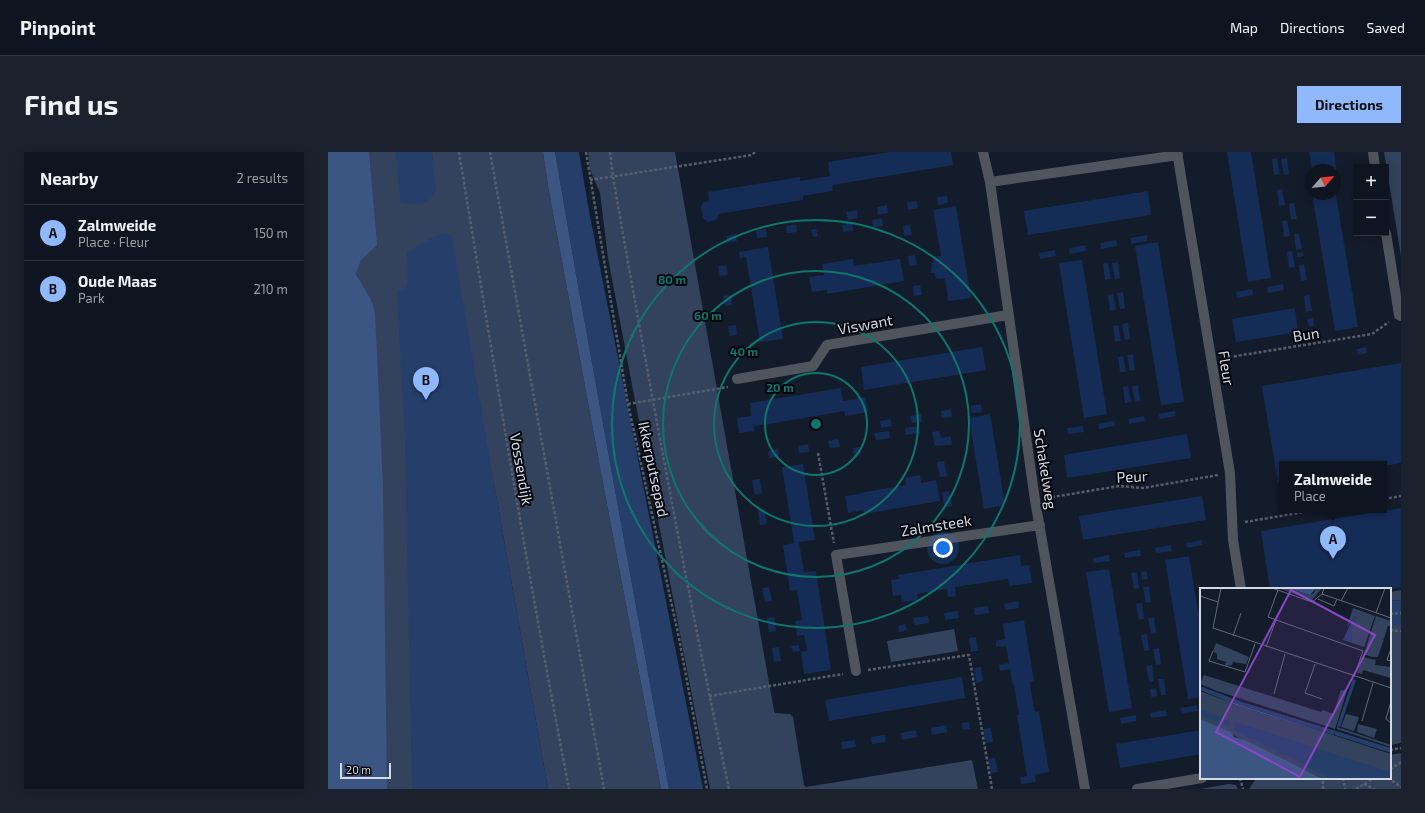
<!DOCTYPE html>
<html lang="en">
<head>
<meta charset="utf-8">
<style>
	body { margin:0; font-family:"Exo 2",sans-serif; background:#1c222d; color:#f1f3f6 }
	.controls { position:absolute; right:12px; top:12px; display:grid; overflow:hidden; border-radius:0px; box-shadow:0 2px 10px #0003 }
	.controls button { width:36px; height:36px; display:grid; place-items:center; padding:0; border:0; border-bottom:1px solid #2e343e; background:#0e1520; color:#f1f3f6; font:20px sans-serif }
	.compass { position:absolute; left:977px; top:12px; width:36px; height:36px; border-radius:50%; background:#0e1520; box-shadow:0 2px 10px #0003; rotate:62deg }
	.scale { position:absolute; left:12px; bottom:10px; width:51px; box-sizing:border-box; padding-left:4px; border:2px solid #d4dae5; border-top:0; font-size:11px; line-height:14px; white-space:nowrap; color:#d4dae5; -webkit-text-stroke:3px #04070d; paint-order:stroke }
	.you { position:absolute; left:615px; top:396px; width:14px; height:14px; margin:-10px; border:3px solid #fff; border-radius:50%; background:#1a73e8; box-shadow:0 0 0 6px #1a73e833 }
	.badge { display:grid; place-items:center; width:26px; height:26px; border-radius:50%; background:#90b8fd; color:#111; font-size:13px; font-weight:700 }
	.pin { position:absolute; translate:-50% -33px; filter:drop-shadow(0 1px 2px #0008) }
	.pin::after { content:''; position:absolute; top:21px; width:14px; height:12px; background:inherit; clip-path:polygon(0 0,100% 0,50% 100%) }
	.popup { position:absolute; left:951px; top:309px; width:108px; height:52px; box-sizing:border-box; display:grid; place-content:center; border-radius:0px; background:#0e1520; filter:drop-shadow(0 1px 3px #0005); font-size:13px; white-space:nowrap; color:#9b9fa5 }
	.popup b { font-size:15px; color:#f1f3f6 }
	.popup::after { content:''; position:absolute; left:50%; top:100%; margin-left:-8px; border:8px solid transparent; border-top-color:#0e1520 }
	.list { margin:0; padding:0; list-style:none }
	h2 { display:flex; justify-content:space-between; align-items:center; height:52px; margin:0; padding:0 16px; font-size:17px }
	h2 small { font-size:13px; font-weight:400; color:#9b9fa5 }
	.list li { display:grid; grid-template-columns:26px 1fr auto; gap:12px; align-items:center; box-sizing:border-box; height:56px; padding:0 16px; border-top:1px solid #2e343e }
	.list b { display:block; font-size:15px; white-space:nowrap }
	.list p { margin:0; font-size:13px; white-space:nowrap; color:#9b9fa5 }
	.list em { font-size:13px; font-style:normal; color:#9b9fa5 }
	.map { position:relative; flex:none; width:1073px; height:637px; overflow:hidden; border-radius:0px }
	header { display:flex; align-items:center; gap:24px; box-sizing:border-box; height:56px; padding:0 20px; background:#0e1520; border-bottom:1px solid #2e343e }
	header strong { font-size:19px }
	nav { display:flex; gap:22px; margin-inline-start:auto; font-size:14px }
	.intro { display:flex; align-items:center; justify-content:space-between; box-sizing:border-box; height:96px; padding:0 24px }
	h1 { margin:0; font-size:28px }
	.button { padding:10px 18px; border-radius:0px; background:#90b8fd; color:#111; font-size:14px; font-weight:700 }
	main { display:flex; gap:24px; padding:0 24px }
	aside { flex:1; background:#0e1520; border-radius:0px; box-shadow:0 2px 10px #0003 }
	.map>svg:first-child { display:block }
	.green { fill:#33435d }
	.forest { fill:#263f6a }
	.water { fill:#3c5683 }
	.building { fill:#152c56 }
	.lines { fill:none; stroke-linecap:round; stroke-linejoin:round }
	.path { stroke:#565e6c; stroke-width:2.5; stroke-dasharray:3 2; stroke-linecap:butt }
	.minor { stroke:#50555d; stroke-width:10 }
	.ring { fill:none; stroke:#0f766e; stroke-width:2 }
	.labels { text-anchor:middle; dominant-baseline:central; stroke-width:4; stroke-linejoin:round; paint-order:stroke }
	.street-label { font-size:15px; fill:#d4dae5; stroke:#04070d }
	.inset-road { fill:none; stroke:#606875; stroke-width:1 }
	.view { fill:#8846c5; fill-opacity:0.15; stroke:#8846c5; stroke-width:2 }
	.inset-edge { fill:none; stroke:#d4dae5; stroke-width:2 }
	.centre { fill:#0f766e; stroke:#04070d; stroke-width:2 }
	.ring-label { font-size:12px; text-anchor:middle; font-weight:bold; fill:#0f766e; stroke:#04070d; stroke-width:4; stroke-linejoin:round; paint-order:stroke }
</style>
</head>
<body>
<header>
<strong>Pinpoint</strong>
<nav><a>Map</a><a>Directions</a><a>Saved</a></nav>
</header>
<div class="intro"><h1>Find us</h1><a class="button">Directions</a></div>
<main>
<aside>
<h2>Nearby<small>2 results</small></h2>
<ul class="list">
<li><span class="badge">A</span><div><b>Zalmweide</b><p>Place · Fleur</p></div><em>150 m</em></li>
<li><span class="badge">B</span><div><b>Oude Maas</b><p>Park</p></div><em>210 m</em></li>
</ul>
</aside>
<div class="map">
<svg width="1073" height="637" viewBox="0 0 1073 637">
	<rect width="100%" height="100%" fill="#131c2b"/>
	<path class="green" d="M41 0H101L107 40 104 0H215L220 34 274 326 333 637H220L163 314 216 637H59L46 161 43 147 28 122 33 107Z
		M260 0H347L446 559 447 561 462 562 465 565 476 633 478 635 644 608 650 637H382L305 238 280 106 272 41 262 18Z
		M1056 0H1073V104Z
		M1073 438V449L1062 448V440Z
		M1062 473H1073V591L1062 593Z
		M626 477 630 499 563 510 559 489Z
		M1073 601V637H921L927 628 940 626H1062V603Z
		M901 632 908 633 910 637H872Z"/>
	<path class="forest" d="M67 0H104L108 38C102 55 88 52 73 51Z
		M227 0H251L261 59 375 637H341L248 122Z
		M117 81 124 84 163 314 220 637H84L77 290 69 140 79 134 80 121 79 100 107 84Z
		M1062 448 1073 449V473H1062Z"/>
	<path class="water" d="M0 0H41L49 93 33 108 28 122 43 147 47 161 55 335 59 637H0Z
		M215 0H227L248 122 341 637H333L274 326 220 34Z"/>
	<path class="building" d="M562 0H623L625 13 504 33 505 39 475 44V48L391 62 388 68 380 70 375 66 373 54 376 50 381 49 380 40 472 25V29L502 24 500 10Z
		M899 0H923L943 126 920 130Z
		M981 0H1006L1009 22H1007V18H984Z
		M949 6 952 22 946 23 944 7Z
		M959 6 961 22 956 23 953 7Z
		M954 37 957 53 951 54 949 38Z
		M1007 38 1030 175 1007 179 984 42H1007Z
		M820 39 823 63 700 83 696 59Z
		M619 44 620 51 610 53 609 45Z
		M589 49 590 56 580 58 579 50Z
		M966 51 969 67 963 68 961 52Z
		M559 53 560 61 550 63 549 55Z
		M628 54 643 146 620 149 617 126 609 127 606 121H603L604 110H606L605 105 613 104 605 58Z
		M529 58 530 66 520 68 518 60Z
		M554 66 555 74 545 75 544 68Z
		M959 68 962 84 956 85 954 69Z
		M524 71 525 79 515 80 514 73Z
		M468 72 469 80 459 81 458 74Z
		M582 73 584 83 576 84 575 74Z
		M438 77 439 85 429 86 428 79Z
		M488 77 490 84 485 85 483 78Z
		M408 82 409 89 399 91 398 84Z
		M966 82H971L974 97 968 98Z
		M819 83V89L803 92V86Z
		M788 88 789 94 773 97 772 91Z
		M830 90 856 250 833 253 807 94Z
		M757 93 758 99 742 102 741 96Z
		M440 95 455 187 432 190 418 105 412 106 411 100Z
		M727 98 728 104 712 107 711 101Z
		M964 99 967 115 961 116 959 100Z
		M975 100 976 104 969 105V101Z
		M587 103 589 113 581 114 580 104Z
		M525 107 526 114 572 107 576 129 499 142V138L484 140 481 125 496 123 494 112Z
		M754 108 779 262 756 266 731 111Z
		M790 110 792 126 787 127 784 111Z
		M780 111 783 127 777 128 775 112Z
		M976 112 979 128 973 129 971 113Z
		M398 113 400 123 392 124 390 114Z
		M955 132 956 138 940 141 939 135Z
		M592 133 594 143 586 144 585 134Z
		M924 137 925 143 909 146 908 140Z
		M795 140 797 156 792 157 789 141Z
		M785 142 788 158 782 159 780 143Z
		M403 143 404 153 397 154 395 144Z
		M981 143 984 159 978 160 976 144Z
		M967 156 970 180 908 190 904 167Z
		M985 166 986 174 981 175 979 167Z
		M800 171 802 187 797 188 794 172Z
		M408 173 409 183 402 184 400 174Z
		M790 173 793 189 787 190 785 174Z
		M654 195 658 218 536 238 533 215Z
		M1038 195 1039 201 1030 203 1029 197Z
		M805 202 807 218 802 219 799 203Z
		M795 204 798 220H792L790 205Z
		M1073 211V311L1056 314V312H954V330L950 331 934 234Z
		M810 233 812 249 807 250 804 234Z
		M800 234 803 250 797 251 795 235Z
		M513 236 515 249 537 245 540 260 517 264 516 259 441 272 426 274 427 279 411 281 409 266 423 264 422 251Z
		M653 252 654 260 644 261 643 254Z
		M623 257 624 265 614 266 613 259Z
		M847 259 848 264 832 267 831 262Z
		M593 262 594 270 584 271 582 264Z
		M662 262 677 353 656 357 641 266Z
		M816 264 817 269 801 272V267Z
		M562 267 564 274 553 276 552 269Z
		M786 269 787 274 771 277 770 272Z
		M591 274 592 281 578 283 577 276Z
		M755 274 756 280 740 282 739 276Z
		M561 279 562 286 548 288 546 281Z
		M611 279 613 286 623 284 624 293 607 294 604 280Z
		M859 282 863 306 739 326 736 303Z
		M510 287 512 295 502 296 500 289Z
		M480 292 481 300 471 301 470 294Z
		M532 295 533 302 526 304 525 296Z
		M450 297 451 305 441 306 440 299Z
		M616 309 619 324 612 325 609 310Z
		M475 312 487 388 471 390 476 420 488 419 503 518 476 522 473 500 479 499 476 483 469 484 467 469 474 468 469 438 462 439 455 393 466 391 454 315Z
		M592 323 593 331 608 328 612 349 536 362 535 358 520 361 517 344 532 342V341L578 333 577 326Z
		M432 327 434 341 427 343 424 328Z
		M621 339 624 354 616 355 614 340Z
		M874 344 878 368 755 388 751 364Z
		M1073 356V435L1061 437H942L933 379Z
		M436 357 439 372 432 373 430 358Z
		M874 388V393L859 396 858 391Z
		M843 393 844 399 828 401 827 396Z
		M812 398 813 404 797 406 796 401Z
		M692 403 693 414 701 413 704 431 681 434 680 427 627 435 628 444 620 445 619 437 589 442 590 448 574 450 573 443 565 444 563 428 571 427 570 423Z
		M781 403 782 409 766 411 765 406Z
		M861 404 873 478V545L860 547 837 408Z
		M781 417 804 556 781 560 758 420Z
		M818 419 820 427 814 428 813 420Z
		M809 420 811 436 806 437 803 421Z
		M821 434 823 450 818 451 815 435Z
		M441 435 444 449 437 450 434 436Z
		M690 449 691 456 677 458 676 452Z
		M814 451 816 467 811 468 808 452Z
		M660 454 661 461 647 463 646 456Z
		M630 459 631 466 617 468 616 461Z
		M600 464 601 471 587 473 585 466Z
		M446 465 448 479 441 480 439 466Z
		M826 465 828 481 823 482 820 466Z
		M696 468 706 529 702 530 704 545 707 560 711 559 721 620 707 623 708 630 693 632 692 625 699 624 689 563H691L686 533H685L682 517 672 519 671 513 681 511 678 494 668 495V489L677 487 675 472Z
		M577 472 579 478 571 480 570 474Z
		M819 482 821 498 816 499 813 483Z
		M648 485 650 499 643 500 641 486Z
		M471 493 472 499 465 500 463 494Z
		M451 495 453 509 446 510 444 496Z
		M831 496 833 512 828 513 825 497Z
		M824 513 826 529 821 530 818 514Z
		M653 515 655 529 648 531 646 516Z
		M634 525 637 546 501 569 497 548Z
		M830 527H836L838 543H833Z
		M828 536 829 544 823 545 822 537Z
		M869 553 870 559 854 561 853 556Z
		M838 558 839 564 823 566 822 561Z
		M808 563V569L793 572 792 566Z
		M641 570 642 577 635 578 634 571Z
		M618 573 619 580 604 583 603 576Z
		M663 576 665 590 658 591 655 577Z
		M588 578 589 585 574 588 573 581Z
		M873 578V602L792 616 788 592Z
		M557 583 558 590 544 592 543 585Z
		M527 588 528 595 514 597 513 590Z
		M667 606 670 620 663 621 660 607Z"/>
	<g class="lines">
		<path class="path" d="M131 0C166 213 200 425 241 637
			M162 0 276 637
			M258 0 300 252 351 486 379 637
			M282 0 285 25C321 230 358 434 401 637
			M262 28 424 3 427 0
			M896 206 1044 182 1061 170
			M300 252 400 235
			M490 301 506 391
			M719 346 791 334 815 336 890 323
			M1056 347 1073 344
			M917 370 988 358
			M1062 462 1073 461
			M1062 478 1073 479
			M540 518 641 503 664 637
			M381 544 515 522
			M1062 598 1073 596
			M1062 617 1073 610
			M912 626 915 637
			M1015 626 1017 637
			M1060 626 1073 635
			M1036 632 1046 637
			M995 637V626
			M1028 637 1046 626"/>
		<path class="minor" d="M655 0 662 30 707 348 757 637
			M849 0 902 321 905 388 913 437
			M1045 0 1047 15
			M662 30 850 3
			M1058 81 1071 163 1073 164
			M409 227 485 214 499 193 680 163
			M528 519 508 403 712 373
			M809 637 874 626"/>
	</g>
	<g class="ring">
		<circle cx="488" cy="272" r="51"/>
		<circle cx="488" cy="272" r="102"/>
		<circle cx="488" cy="272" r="153"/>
		<circle cx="488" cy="272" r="204"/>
	</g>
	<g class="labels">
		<g class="street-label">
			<text transform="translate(537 172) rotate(-10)">Viswant</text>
			<text transform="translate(978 182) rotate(-9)">Bun</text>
			<text transform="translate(899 216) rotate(81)">Fleur</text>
			<text transform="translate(194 317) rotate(80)">Vossendijk</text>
			<text transform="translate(326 317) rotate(78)">Ikkerputsepad</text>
			<text transform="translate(718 317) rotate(81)">Schakelweg</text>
			<text transform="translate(804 324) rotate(-3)">Peur</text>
			<text transform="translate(608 373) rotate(-9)">Zalmsteek</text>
		</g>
	</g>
	<g transform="translate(872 436)">
		<rect width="191" height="191" fill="#131c2b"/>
		<path d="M78 0H88L109 7 114 5 116 0H122L112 12ZM153 20 175 28 164 59 152 55V39L157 29H154L147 39ZM176 28 191 33V38H188L178 69H172L164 66ZM16 55 49 69 46 76 33 74 32 77 25 78 26 74 17 71V66L13 63ZM163 69 176 72 175 77 191 79V90L163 82 162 86 157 85ZM4 87 121 124 123 122 133 126 141 102 147 103 135 141 17 103 0 96ZM0 103 36 117 191 166V191H123L0 131ZM146 126 159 129 154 143 141 139ZM158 136 177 141 174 150 157 144ZM137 139 191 157V159L137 141Z" fill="#33435d"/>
		<path d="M154 28 157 30 152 39V55L143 52ZM153 91 156 92 140 139 137 138ZM0 98 42 114 191 160V165L135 147V144L134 147 22 111 0 102ZM0 121 28 132 29 136 28 138 0 127ZM35 134 191 184V191H131L39 145 34 141Z" fill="#263f6a"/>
		<path d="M88 0H116L110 7ZM0 102 22 111 191 166 36 117ZM0 131 31 144 34 149 45 152 123 191H0Z" fill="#3c5683"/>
		<path class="inset-road" d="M21 0 13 40 191 100M72 0 112 14 122 6 124 0M78 2 68 29 163 63 154 89M122 6 191 30M0 8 18 14M118 11 134 18 137 11M141 13 148 0M176 25 185 0M33 48 41 25M66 59 76 32M191 60 187 72 191 73M13 63 9 73 45 84 55 56M115 76 105 105 122 111M74 106 85 66M191 113 186 131 191 135M162 133 173 95"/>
		<path class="view" d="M91 2 175 47 100 189 16 144Z"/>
		<rect width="191" height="191" class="inset-edge"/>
	</g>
	<circle cx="488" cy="272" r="6" class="centre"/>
	<g class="ring-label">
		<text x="344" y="132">80 m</text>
		<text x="380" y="168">60 m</text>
		<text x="416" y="204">40 m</text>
		<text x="452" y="240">20 m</text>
	</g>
</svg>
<div class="controls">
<button>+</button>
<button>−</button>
</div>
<svg class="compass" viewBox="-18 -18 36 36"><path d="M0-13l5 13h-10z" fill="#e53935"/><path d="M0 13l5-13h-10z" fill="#9b9fa5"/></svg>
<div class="scale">20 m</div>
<div class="you"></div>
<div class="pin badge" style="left:1005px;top:407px">A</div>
<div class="popup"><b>Zalmweide</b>Place</div>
<div class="pin badge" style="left:98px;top:248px">B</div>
</div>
</main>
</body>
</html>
